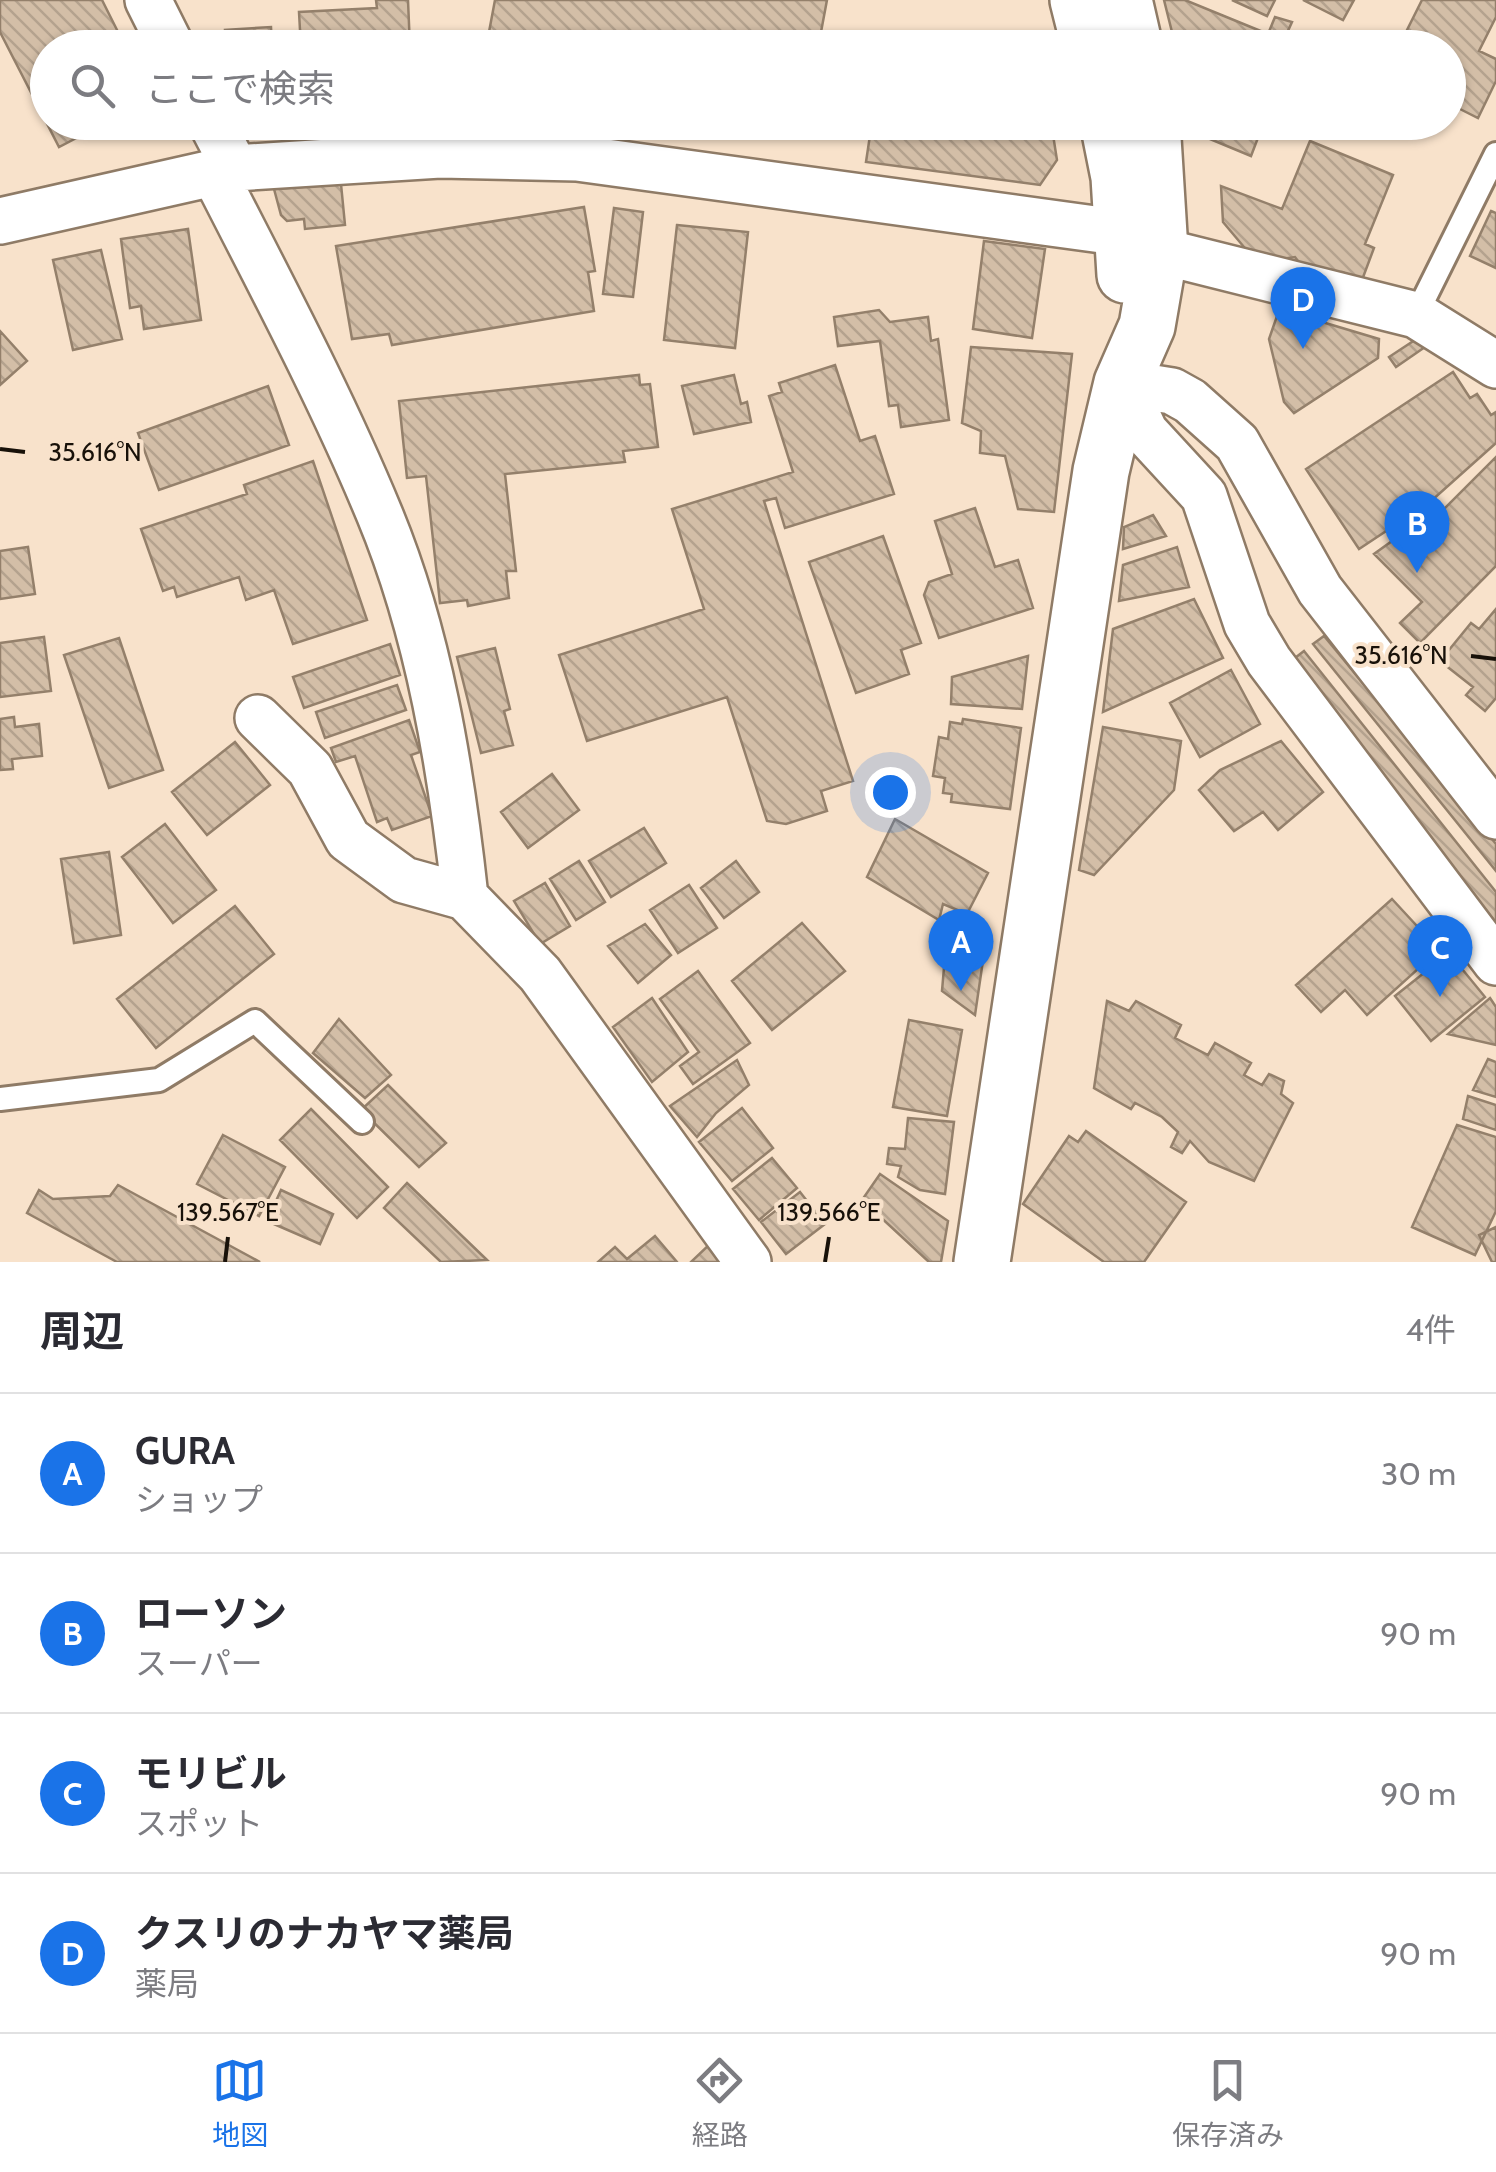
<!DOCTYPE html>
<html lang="ja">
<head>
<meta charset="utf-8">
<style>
	body { margin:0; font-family:Cabin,"Noto Sans JP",sans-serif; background:#f2f2f3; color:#2b2b33 }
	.you { position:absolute; left:890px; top:792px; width:35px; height:35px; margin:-25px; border:8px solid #fff; border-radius:50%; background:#1a73e8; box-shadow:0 0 0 15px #1a73e833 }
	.badge { display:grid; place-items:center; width:65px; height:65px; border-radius:50%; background:#1a73e8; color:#fff; font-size:32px; font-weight:700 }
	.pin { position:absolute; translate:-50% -82px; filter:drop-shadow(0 2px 5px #0008) }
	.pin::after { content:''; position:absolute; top:52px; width:35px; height:30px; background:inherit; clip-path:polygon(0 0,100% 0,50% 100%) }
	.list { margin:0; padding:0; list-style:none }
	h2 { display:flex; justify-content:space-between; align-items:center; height:130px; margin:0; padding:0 40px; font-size:42px }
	h2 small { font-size:32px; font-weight:400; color:#7c7c81 }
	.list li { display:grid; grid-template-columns:65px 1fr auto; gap:30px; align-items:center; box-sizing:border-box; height:160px; padding:0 40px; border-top:2px solid #e1e1e2 }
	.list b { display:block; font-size:38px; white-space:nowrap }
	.list p { margin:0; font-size:32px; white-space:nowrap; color:#7c7c81 }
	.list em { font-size:32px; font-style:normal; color:#7c7c81 }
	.icon { flex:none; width:55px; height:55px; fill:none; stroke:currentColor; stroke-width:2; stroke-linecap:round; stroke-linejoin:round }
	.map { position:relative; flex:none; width:1496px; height:1262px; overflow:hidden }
	.search { position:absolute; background:#fff; box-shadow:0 2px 8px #0004; left:30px; right:30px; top:30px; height:110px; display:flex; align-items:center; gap:25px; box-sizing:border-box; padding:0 35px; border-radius:55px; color:#7c7c81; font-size:38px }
	.sheet { height:770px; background:#fff }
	nav { display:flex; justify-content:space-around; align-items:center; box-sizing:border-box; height:140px; border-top:2px solid #e1e1e2; background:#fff; font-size:28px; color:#7c7c81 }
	nav a { display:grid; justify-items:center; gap:5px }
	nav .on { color:#1a73e8 }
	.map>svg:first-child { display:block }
	.building { fill:url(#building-back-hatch); stroke:#94806b; stroke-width:2.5 }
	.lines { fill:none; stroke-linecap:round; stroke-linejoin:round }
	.service-casing { stroke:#8f7b66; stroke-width:28 }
	.minor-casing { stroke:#8f7b66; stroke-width:50 }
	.tertiary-casing { stroke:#8f7b66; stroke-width:60 }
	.service { stroke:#fff; stroke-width:22 }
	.minor { stroke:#fff; stroke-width:45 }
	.tertiary { stroke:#fff; stroke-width:55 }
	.ticks { fill:none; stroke:#181109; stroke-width:4 }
	.ticks-label { font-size:25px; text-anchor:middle; fill:#181109; stroke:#f8e2cb; stroke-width:8; stroke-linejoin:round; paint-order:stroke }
</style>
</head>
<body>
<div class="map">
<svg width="1496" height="1262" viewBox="0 0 1496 1262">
	<defs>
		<pattern id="building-back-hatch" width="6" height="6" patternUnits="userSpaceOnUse" patternTransform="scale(2.5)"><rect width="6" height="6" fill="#d3bea7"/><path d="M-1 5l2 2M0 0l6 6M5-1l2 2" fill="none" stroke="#b4a28e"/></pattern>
	</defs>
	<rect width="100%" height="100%" fill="#f8e2cb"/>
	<path class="building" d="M0 0H102L126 48H48V122H107L59 147 0 32Z
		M376 0H408L410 48H301L299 12 377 8Z
		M495 0H827L818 48H486Z
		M1164 0H1185L1268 34 1275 17 1292 22 1282 44 1290 48H1176Z
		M1232 0H1275L1267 16Z
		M1303 0H1354L1343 20Z
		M1422 0H1496V17L1479 51 1496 59V81L1478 118 1454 106 1448 115V48H1398Z
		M271 27 272 48H226L225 30Z
		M872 122H1051L1057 160 1040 185 866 162Z
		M1195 122H1264L1251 156 1198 134Z
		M1310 141 1393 175 1365 244 1374 248 1362 280 1342 272 1322 275 1301 265 1295 257 1274 260 1249 253 1223 222 1221 186 1282 209Z
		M341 184 345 225 305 229 304 219 287 221 281 215 274 189Z
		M584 207 595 271 588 272 594 311 392 345 389 334 352 339 336 246Z
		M614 208 643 212 633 297 603 294Z
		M1491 211 1496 213V268L1470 256Z
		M677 225 748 232 735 348 664 340Z
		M188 229 201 320 144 329 141 306 130 308 121 239Z
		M984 241 1045 249 1032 338 973 329Z
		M101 250 122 339 73 350 53 260Z
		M879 310 890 322 928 317 931 341 938 339 949 420 901 427 898 405 889 406 880 341 838 346 834 317Z
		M1292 313 1379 339 1378 358 1294 413 1284 402 1269 339 1277 316Z
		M0 331 27 361 0 385Z
		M1418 338 1425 347 1396 367 1389 357Z
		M971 347 1072 354 1054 512 1018 509 1005 456 980 453 981 431 962 423Z
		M835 365 860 441 875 436 894 494 785 528 776 498 764 501 853 781 821 791 827 811 786 824 767 821 727 697 587 741 559 655 704 609 672 509 793 472 769 396 782 392 779 383Z
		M1453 372 1470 398 1477 394 1491 415 1496 412V443L1430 502 1359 549 1306 469Z
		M639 375 640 385 650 384 658 447 623 451 625 462 505 474 516 571H506L509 598 468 606 467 600 440 603 426 476 407 478 399 401Z
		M734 375 741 404 747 402 751 422 694 434 682 386Z
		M268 386 289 445 159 490 138 433Z
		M1496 457V566L1420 643 1400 623 1422 602 1374 554 1438 508 1441 512Z
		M313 461 367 620 293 644 274 590 246 600 239 577 177 597 174 587 163 591 141 529 247 494 244 485Z
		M975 508 995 567 1018 560 1033 608 939 638 924 595 929 582 952 574 935 521Z
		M1153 515 1166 536 1123 549 1124 527Z
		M883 536 921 643 901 650 909 674 856 693 809 562Z
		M28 547 35 594 0 599V551Z
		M1177 547 1189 587 1119 601 1123 565Z
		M1194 599 1223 658 1103 712 1113 629Z
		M1496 609V698L1485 711 1466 695 1473 687 1440 661 1471 623 1479 629Z
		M1324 636 1496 844V871L1313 644Z
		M44 637 51 691 0 697V643Z
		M119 638 163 770 109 788 64 655Z
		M390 644 400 675 304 708 293 677Z
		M495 648 510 709 504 711 513 745 481 753 457 657Z
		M1304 651 1496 892V923L1291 661Z
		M1028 656 1022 709 951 704 952 677Z
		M1231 670 1260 724 1200 757 1170 703Z
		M397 685 406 710 325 738 316 712Z
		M14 717 15 727 39 724 42 756 12 759 13 769 0 770V719Z
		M963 719 1021 728 1010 809 951 802 952 794 943 793 945 778 933 776 939 737 948 739 950 722 962 724Z
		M409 720 420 752 411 755 432 816 392 830 387 818 377 822 355 756 336 762 331 748Z
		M1103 727 1181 741 1174 790 1094 875 1079 870Z
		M1281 741 1323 792 1278 830 1263 812 1234 831 1199 790 1220 770Z
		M235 742 270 785 207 835 172 792Z
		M552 774 579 810 528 848 501 812Z
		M895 819 988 873 967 914 943 904 939 920 867 877Z
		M165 824 216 890 173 923 122 857Z
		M644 828 666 863 611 897 589 861Z
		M109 852 121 935 74 943 61 859Z
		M579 861 605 902 576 920 550 879Z
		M736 861 759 892 724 918 701 888Z
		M545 883 570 926 540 944 514 901Z
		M689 885 717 928 678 953 650 910Z
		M1392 899 1439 950 1367 1015 1345 990 1321 1012 1296 985Z
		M235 906 274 954 156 1048 117 999Z
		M802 923 845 971 772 1030 732 981Z
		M645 924 671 955 638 983 608 946Z
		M986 940 975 1015 942 991 945 956Z
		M1449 953 1485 997 1431 1041 1395 996Z
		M698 971 750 1043 693 1084 680 1066 699 1052 660 999Z
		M652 998 688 1052 652 1082 613 1027Z
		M1490 998 1496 1007V1045L1448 1034Z
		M1107 1001 1129 1011 1136 1001 1181 1025 1175 1038 1208 1055 1215 1043 1251 1063 1244 1075 1262 1085 1269 1074 1284 1081 1281 1094 1293 1103 1254 1181 1209 1162 1190 1141 1182 1153 1171 1147 1178 1132 1162 1117 1135 1103 1131 1109 1094 1088Z
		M339 1019 391 1075 365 1098 313 1053Z
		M909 1020 962 1030 947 1116 893 1107Z
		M1488 1059 1496 1062V1097L1473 1090Z
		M737 1060 749 1085 716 1113 697 1137 670 1106Z
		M388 1085 446 1143 419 1167 361 1110Z
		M1468 1096 1496 1105V1130L1463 1119Z
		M742 1108 773 1148 732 1181 699 1142Z
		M311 1109 388 1187 357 1218 280 1140Z
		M908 1118 954 1122 945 1194 920 1190 898 1177 901 1166 887 1164 889 1148 905 1149Z
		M1457 1125 1496 1137V1211L1475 1255 1412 1227Z
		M1086 1131 1186 1202 1144 1262H1104L1023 1204 1069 1136 1078 1142Z
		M223 1135 285 1167 259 1216 197 1184Z
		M772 1158 797 1188 759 1220 733 1189Z
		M880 1174 948 1221 941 1262H929L862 1200Z
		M407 1183 487 1260 441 1262 384 1208Z
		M118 1185 260 1262H117L27 1213 39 1190 53 1199 110 1196Z
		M281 1190 333 1214 320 1244 267 1221Z
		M800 1192 825 1224 786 1254 761 1222Z
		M1496 1227V1262H1492L1479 1235Z
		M655 1236 677 1262H598L615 1247 627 1259Z
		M712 1242 732 1262H691Z"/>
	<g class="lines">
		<defs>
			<path id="service" d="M1416 315 1496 154
				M0 1099 159 1080 255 1021 362 1122"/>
			<path id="minor" d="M148 0 172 48
				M211 122 235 168
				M214 173C271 285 331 397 379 513 429 633 451 768 465 897
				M0 221 235 168 440 155 577 158 1124 233
				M1160 251 1416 315 1496 365
				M258 718 310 769 348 839 404 880 465 897 540 974 748 1262
				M1496 816 1320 590 1237 443 1190 401 1172 391 1122 383 1145 432 1204 496 1247 624 1269 661 1496 962"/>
			<path id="tertiary" d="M1078 0 1090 48
				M1124 0 1135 48
				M1108 122 1119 177 1125 275
				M982 1262 1101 471 1122 383 1147 326 1160 251 1152 122"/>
		</defs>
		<use href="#service" class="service-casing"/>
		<use href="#minor" class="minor-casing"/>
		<use href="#tertiary" class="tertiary-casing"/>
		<use href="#service" class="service"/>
		<use href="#minor" class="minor"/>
		<use href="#tertiary" class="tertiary"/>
	</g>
	<path class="ticks" d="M0 449 25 452M1471 656 1496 659M225 1262 228 1237M825 1262 829 1237"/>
	<g class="ticks-label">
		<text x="95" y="461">35.616°N</text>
		<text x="1401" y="664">35.616°N</text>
		<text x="228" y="1221">139.567°E</text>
		<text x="829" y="1221">139.566°E</text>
	</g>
</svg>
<div class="you"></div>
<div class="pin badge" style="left:961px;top:991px">A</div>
<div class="pin badge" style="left:1417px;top:573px">B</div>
<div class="pin badge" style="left:1440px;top:997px">C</div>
<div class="pin badge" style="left:1303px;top:349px">D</div>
<div class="search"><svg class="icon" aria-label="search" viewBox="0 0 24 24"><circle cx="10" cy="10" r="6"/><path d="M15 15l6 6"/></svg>ここで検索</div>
</div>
<section class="sheet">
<h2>周辺<small>4件</small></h2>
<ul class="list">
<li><span class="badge">A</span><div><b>GURA</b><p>ショップ</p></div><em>30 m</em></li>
<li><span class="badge">B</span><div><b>ローソン</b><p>スーパー</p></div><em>90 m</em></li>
<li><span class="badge">C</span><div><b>モリビル</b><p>スポット</p></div><em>90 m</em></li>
<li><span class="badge">D</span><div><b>クスリのナカヤマ薬局</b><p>薬局</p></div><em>90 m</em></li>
</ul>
</section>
<nav>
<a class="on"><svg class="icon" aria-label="map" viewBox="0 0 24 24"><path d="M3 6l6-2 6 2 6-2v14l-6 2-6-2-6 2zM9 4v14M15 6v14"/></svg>地図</a>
<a><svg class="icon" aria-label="directions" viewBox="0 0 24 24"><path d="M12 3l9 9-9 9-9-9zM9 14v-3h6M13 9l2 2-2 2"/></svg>経路</a>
<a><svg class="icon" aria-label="saved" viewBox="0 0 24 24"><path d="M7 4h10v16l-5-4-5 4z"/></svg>保存済み</a>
</nav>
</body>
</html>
